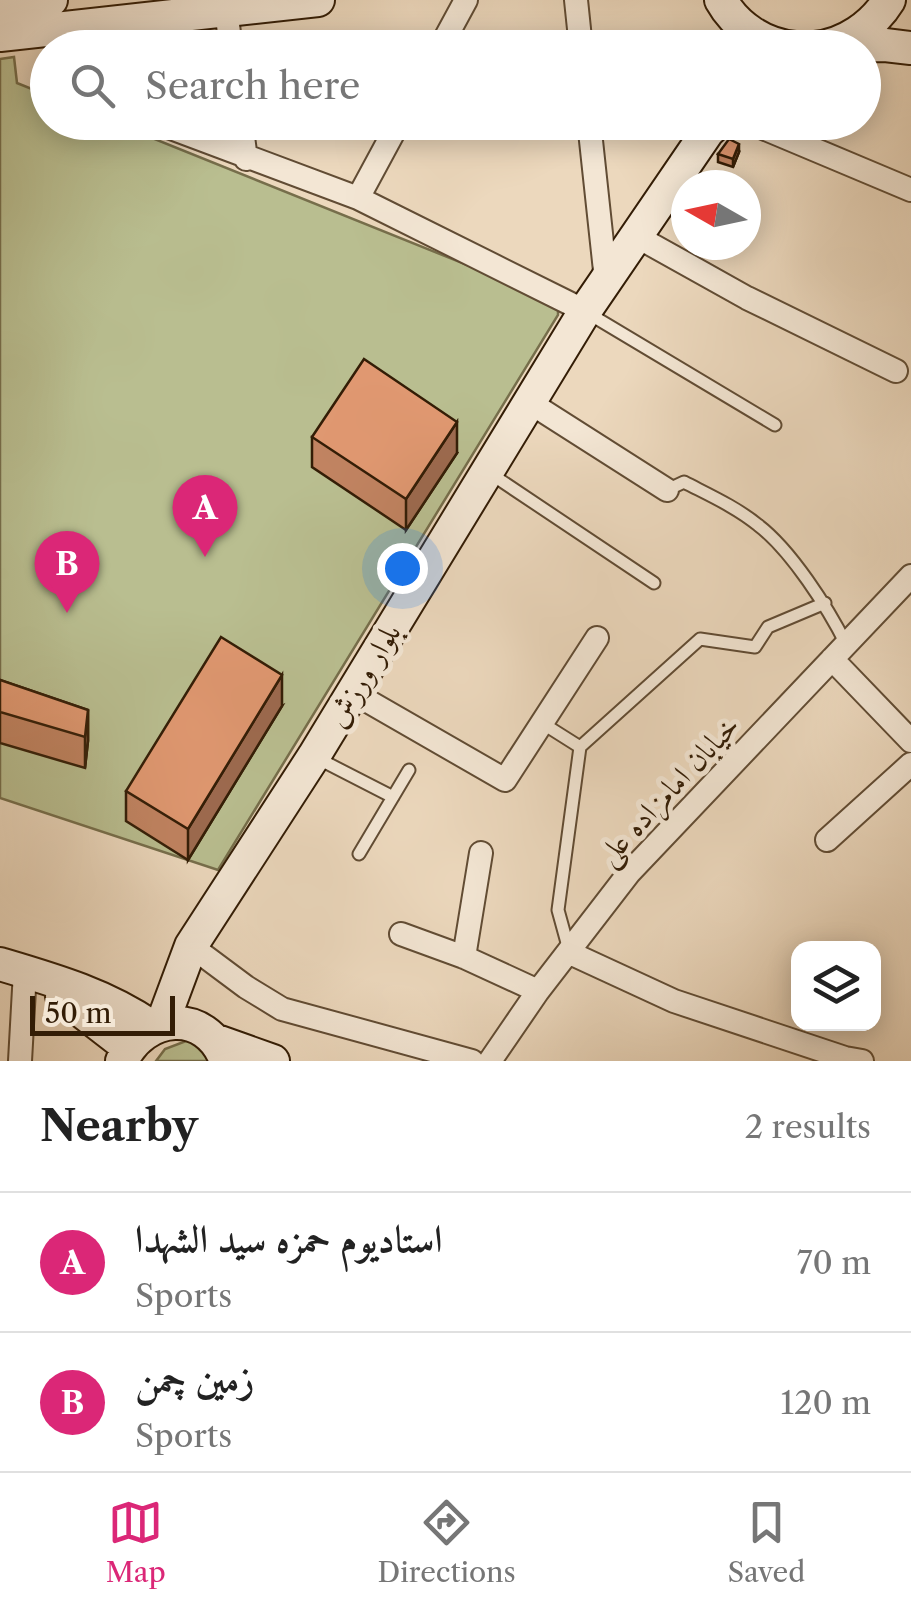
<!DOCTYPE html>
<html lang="en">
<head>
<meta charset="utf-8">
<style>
	body { margin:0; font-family:"Libre Caslon Text",Amiri,serif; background:#f2f2f2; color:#222 }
	.controls { position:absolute; right:30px; bottom:30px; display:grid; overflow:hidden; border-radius:20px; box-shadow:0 5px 25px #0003 }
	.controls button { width:90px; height:90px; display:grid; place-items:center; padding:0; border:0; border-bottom:2px solid #e0e0e0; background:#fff; color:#222; font:50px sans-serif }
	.compass { position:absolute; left:671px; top:170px; width:90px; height:90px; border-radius:50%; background:#fff; box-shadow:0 5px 25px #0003; rotate:279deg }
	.scale { position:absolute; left:30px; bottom:25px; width:145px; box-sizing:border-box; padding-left:10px; border:5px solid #331d06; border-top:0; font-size:28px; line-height:35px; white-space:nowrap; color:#331d06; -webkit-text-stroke:8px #f3e6d4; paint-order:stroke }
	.you { position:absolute; left:402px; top:568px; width:35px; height:35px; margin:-25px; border:8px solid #fff; border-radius:50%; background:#1a73e8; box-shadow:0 0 0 15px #1a73e833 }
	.badge { display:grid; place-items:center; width:65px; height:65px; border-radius:50%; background:#db2777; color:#fff; font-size:32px; font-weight:700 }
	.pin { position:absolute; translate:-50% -82px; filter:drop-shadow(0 2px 5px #0008) }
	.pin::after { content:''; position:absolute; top:52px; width:35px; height:30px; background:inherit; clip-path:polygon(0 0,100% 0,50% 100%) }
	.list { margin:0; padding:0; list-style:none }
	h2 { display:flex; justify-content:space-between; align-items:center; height:130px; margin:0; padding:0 40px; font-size:42px }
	h2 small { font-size:32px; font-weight:400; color:#767676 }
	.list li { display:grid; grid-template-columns:65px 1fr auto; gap:30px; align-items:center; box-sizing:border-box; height:140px; padding:0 40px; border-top:2px solid #e0e0e0 }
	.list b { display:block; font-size:38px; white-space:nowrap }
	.list p { margin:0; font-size:32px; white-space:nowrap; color:#767676 }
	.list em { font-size:32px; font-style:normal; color:#767676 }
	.icon { flex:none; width:55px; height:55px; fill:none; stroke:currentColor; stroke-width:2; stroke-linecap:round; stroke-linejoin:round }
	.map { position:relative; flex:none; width:911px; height:1061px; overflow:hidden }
	.search { position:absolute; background:#fff; box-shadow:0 5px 25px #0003; left:30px; right:30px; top:30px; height:110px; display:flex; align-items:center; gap:25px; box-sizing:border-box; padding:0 35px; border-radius:55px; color:#767676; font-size:38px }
	.sheet { height:410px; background:#fff }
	nav { display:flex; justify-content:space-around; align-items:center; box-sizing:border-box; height:140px; border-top:2px solid #e0e0e0; background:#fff; font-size:28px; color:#767676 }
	nav a { display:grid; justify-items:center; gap:5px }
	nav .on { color:#db2777 }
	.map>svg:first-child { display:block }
	.green { fill:#b9be90; stroke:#766e4b; stroke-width:2.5 }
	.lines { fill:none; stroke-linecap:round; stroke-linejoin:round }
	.lane-casing { stroke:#614c34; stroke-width:15 }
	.street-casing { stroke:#614c34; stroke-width:26 }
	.secondary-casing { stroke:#331d06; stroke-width:36 }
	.lane { stroke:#f3e6d4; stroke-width:11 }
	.street { stroke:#f3e6d4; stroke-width:22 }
	.secondary { stroke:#f3e6d4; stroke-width:32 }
	.wall { fill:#c18361; stroke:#331d06; stroke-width:2.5 }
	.shaded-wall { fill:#9d6a4f; stroke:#331d06; stroke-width:2.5 }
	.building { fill:#e09871; stroke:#331d06; stroke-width:2.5 }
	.labels { text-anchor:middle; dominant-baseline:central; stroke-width:10; stroke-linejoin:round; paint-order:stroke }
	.street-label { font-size:30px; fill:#331d06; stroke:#f3e6d4 }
</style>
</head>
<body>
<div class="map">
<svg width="911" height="1061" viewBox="0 0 911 1061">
	<rect width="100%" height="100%" fill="#ecd8bd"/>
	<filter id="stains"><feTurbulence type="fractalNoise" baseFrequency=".002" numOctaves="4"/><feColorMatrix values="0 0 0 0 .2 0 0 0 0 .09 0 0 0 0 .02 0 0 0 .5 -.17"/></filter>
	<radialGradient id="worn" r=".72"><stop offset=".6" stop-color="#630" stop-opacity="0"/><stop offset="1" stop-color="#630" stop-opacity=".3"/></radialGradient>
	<path class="green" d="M14 57 17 83 47 95 48 122 115 123 554 300 558 307V315L218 870 0 798V59Z
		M186 1041 197 1042 219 1061H156L165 1049Z"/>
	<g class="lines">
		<defs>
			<path id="lane" d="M586 312 775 425
				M491 474 654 583
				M667 490 684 482C709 495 736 507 758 525 791 550 828 608 846 644
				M542 723 580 747 558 910 569 950
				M580 747 700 639 755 647 768 627 825 603
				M317 758 393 797
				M359 854 409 770"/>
			<path id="street" d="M576 0 581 48
				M226 10 231 48
				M440 48 466 0
				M155 122 358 198
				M241 122 246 159
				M399 122 358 198 585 311
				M589 122 606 280
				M749 122 911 190
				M636 236 747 298 896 371
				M529 402 667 490
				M832 659 911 741
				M352 692 505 780 597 638
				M827 840 911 764
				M401 934 464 957 538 991
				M191 946 246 987 282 1009 472 1061
				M570 953 674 1001 845 1058 862 1061
				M464 957 481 853
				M20 1061 25 971
				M490 1061 538 991 629 873 911 576"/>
			<path id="secondary" d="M721 0C736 27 764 45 795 48
				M0 5 51 0
				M0 35 318 0
				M838 46 885 45 911 48
				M815 48C845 45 873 26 889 0
				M0 964C54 980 106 995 152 1027
				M62 996 128 1047
				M162 1024 191 946 314 756 585 311 708 131 718 122
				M214 1040 273 1061
				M122 1061C144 1014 206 1007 226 1061"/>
		</defs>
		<use href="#lane" class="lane-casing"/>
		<use href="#street" class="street-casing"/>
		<use href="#secondary" class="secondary-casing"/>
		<use href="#lane" class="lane"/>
		<use href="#street" class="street"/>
		<use href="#secondary" class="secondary"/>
	</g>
	<path class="wall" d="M739 152 733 167 718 162V154Z
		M312 437 457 453 406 530 312 467Z
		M0 680 88 710V741L85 768 0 743Z
		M282 706 188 860 126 821V791Z"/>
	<path class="shaded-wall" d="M739 144V152L733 167V159Z
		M457 422V453L406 530V499Z
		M282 675V706L188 860V829Z
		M88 710V741L85 768V737Z"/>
	<path class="building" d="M729 139 739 144 733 159 718 154Z
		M364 359 457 422 406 499 312 437Z
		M221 637 282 675 188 829 126 791Z
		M0 680 88 710 85 737 0 712Z"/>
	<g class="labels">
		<g class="street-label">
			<text transform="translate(363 675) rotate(-59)">بلوار ورزش</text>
			<text transform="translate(668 790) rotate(-47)">خیابان امامزاده علی</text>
		</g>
	</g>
	<rect width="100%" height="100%" filter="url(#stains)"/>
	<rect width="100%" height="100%" fill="url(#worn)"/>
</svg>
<div class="controls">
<button><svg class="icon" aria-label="layers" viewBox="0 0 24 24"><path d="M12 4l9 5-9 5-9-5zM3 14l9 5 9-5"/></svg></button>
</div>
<svg class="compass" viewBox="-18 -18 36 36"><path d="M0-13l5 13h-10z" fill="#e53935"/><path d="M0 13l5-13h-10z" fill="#767676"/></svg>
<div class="scale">50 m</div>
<div class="you"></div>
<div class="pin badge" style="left:205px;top:557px">A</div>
<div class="pin badge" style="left:67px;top:613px">B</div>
<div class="search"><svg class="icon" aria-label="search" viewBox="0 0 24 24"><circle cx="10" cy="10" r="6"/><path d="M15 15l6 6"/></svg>Search here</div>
</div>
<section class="sheet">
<h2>Nearby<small>2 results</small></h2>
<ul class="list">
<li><span class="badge">A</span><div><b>استادیوم حمزه سید الشهدا</b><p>Sports</p></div><em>70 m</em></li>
<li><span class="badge">B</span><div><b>زمین چمن</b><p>Sports</p></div><em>120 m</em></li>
</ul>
</section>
<nav>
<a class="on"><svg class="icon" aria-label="map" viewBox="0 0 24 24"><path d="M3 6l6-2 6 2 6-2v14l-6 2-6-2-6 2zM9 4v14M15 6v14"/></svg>Map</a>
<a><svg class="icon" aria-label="directions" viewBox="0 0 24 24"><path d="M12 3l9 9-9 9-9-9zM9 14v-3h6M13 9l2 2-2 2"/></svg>Directions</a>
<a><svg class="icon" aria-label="saved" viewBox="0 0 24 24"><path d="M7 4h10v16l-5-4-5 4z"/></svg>Saved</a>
</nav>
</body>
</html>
